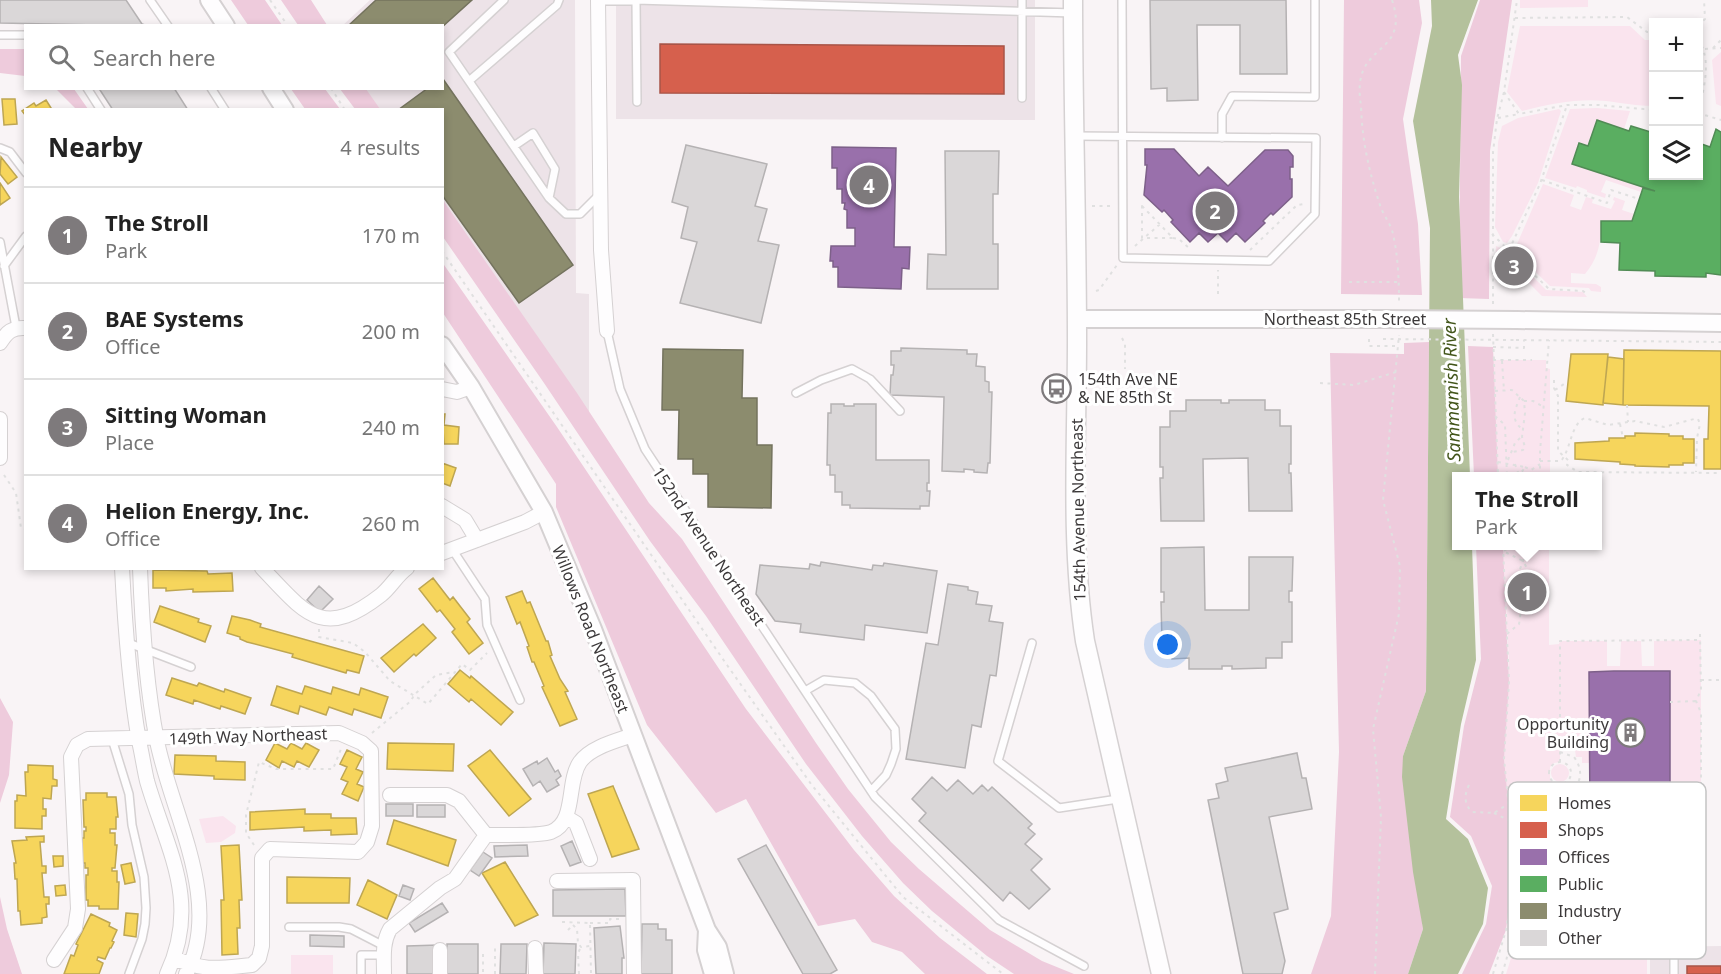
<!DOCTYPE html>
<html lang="en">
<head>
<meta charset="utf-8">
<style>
	body { margin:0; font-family:"Noto Sans",sans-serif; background:#f6f6f6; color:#222 }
	.controls { position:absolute; right:18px; top:18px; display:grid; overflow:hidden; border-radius:0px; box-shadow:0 3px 9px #0003 }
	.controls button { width:54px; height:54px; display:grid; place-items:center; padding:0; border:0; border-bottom:2px solid #e0e0e0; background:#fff; color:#222; font:30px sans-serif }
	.you { position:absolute; left:1168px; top:645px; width:21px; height:21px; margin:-15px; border:4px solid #fff; border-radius:50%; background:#1a73e8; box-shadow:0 0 0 9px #1a73e833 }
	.badge { display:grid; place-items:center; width:39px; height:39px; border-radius:50%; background:#7e7a7c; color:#fff; font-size:20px; font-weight:700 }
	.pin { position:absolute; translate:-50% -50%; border:3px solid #fff; box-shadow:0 2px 6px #0006 }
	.popup { position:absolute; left:1452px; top:472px; width:150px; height:78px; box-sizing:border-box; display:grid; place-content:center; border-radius:0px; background:#fff; filter:drop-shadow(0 2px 4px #0005); font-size:20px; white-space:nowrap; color:#767676 }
	.popup b { font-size:22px; color:#222 }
	.popup::after { content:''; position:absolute; left:50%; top:100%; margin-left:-12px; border:12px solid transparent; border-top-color:#fff }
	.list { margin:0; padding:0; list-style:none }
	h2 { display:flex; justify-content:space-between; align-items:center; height:78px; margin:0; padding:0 24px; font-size:26px }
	h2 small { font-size:20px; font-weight:400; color:#767676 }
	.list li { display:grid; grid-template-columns:39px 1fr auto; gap:18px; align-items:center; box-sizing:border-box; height:96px; padding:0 24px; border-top:2px solid #e0e0e0 }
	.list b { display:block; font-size:22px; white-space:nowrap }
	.list p { margin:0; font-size:20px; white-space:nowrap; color:#767676 }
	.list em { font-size:20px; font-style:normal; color:#767676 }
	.icon { flex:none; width:33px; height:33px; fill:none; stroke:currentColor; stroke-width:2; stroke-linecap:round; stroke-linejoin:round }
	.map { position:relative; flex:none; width:1721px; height:974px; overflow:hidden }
	.search { position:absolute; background:#fff; box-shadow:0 3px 9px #0003; left:24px; top:24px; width:420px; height:66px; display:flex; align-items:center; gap:15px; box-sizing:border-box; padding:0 21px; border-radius:0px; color:#767676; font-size:22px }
	.panel { position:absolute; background:#fff; box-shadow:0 3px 9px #0003; left:24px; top:108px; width:420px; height:462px; border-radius:0px }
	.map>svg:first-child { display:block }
	.built { fill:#ede3e8 }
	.green { fill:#fae4ee }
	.forest { fill:#eecbdc }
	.water { fill:#b4c19c }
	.homes { fill:#f6d55c; stroke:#bea652; stroke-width:1.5 }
	.shops { fill:#d6604d; stroke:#a85447; stroke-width:1.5 }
	.offices { fill:#9970ab; stroke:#7d6089; stroke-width:1.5 }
	.public { fill:#5aae61; stroke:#518b55; stroke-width:1.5 }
	.industry { fill:#8c8c6e; stroke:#74735e; stroke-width:1.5 }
	.building { fill:#dad7d8; stroke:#b5b2b3; stroke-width:1.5 }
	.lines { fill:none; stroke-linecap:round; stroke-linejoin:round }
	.service-casing { stroke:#d5d1d2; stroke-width:10 }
	.minor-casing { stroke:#d5d1d2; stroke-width:16 }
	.tertiary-casing { stroke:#d5d1d2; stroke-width:20 }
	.secondary-casing { stroke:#d5d1d2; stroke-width:21 }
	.path { stroke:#e0e0e0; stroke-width:2; stroke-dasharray:3 4.5; stroke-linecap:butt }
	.service { stroke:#fefdfe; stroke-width:7 }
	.minor { stroke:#fefdfe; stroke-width:14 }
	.tertiary { stroke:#fefdfe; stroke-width:16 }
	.secondary { stroke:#fefdfe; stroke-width:18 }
	.tertiary-bridge-casing { stroke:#d5d1d2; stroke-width:20; stroke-linecap:butt }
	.path-bridge { stroke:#e0e0e0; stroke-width:2; stroke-dasharray:3 4.5; stroke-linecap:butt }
	.tertiary-bridge { stroke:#fefdfe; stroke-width:16 }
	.labels { text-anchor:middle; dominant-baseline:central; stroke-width:6; stroke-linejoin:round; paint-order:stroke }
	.street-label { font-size:16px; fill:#3c393a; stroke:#fff }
	.poi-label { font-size:16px; fill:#3c393a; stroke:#fff; text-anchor:start }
	.water-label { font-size:18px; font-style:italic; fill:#42551a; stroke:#fff }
	.key { fill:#fff; stroke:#c4c4c4; stroke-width:1.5 }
	.key-label { font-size:16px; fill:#3c393a }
</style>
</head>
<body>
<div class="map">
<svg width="1721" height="974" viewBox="0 0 1721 974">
	<rect width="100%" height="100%" fill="#f9f4f6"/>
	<path class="built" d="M370 0H575L576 293 589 294V415L443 209 442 110 372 109 358 89 442 88V26H342Z
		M616 0H1035V120L616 119Z
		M1721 946V974H1650V947Z"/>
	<path class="green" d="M1520 0H1588V7L1520 8Z
		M1520 26H1630L1645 40H1653V106C1637 106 1623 103 1606 101 1578 98 1550 104 1522 111L1507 92Z
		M1721 52V106L1716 104 1712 60Z
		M1597 108 1630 111 1624 129 1597 120 1588 146 1579 143 1655 192 1643 188 1641 192 1606 180 1601 192 1606 194 1605 198 1587 192V190L1577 186 1576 188 1545 178 1570 109Z
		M1559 109 1561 111 1538 183 1512 236 1507 243 1503 242 1495 227 1498 142 1502 126 1518 118Z
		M1543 184 1574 195 1570 206 1581 210 1586 197 1593 199 1592 203 1611 209 1615 201 1613 200 1614 197 1625 201 1622 210 1634 214 1632 221H1601C1601 242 1599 257 1585 274L1571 273V283L1596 284 1601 287V292L1591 291 1589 288 1550 286 1514 251Z
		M1496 246 1508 251 1546 290 1583 292 1587 297 1542 296 1529 283 1499 281 1497 278Z
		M1493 360H1546V368L1550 369V476H1498Z
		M1503 546H1549V645L1559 644 1560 641H1607V666H1620L1621 641H1641L1642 666H1654V641L1701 640V846L1621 847V815L1670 814V671L1589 672 1590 763H1582V757H1576L1575 750H1560V762L1554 763 1550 767V779L1554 783 1560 784V804H1576L1577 798H1583V792H1590V815H1602V847H1523L1512 839 1504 759 1509 664Z
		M1551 773a9 9 0 1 1 18 0a9 9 0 1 1-18 0Z
		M223 816 236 826 235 833 221 842 206 843 199 819Z
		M1524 849H1548V940H1647V974H1506C1513 952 1520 931 1519 908 1519 891 1515 873 1515 855Z
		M291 955H333V974H291Z"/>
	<path class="forest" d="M231 0H265L282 25H248Z
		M281 0H311L327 25H298Z
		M1344 0H1419L1422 23 1403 119 1418 224 1422 295 1341 294Z
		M1480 0H1512L1490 151 1489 299 1459 298 1461 56Z
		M0 49H25V76L0 73Z
		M56 89H74L88 109H76Z
		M291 89H325L340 109H305Z
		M340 89H366L380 109H355Z
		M442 199 577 393 649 503 682 539 816 743 848 789 891 842 919 869 990 930 1042 961 1074 974H1080H1014L987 956 932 911 903 883 862 836 806 764 706 616 650 541 544 383 443 237Z
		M442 262 557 427 746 709 854 850 894 896 940 938 987 974H925L902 952 872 942 855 919 818 926 746 799 716 813 647 725 556 507V484L443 313Z
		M1429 342 1426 691 1403 756 1423 929 1408 974H1311L1331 916 1339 752 1330 353 1404 354V343Z
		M1468 346 1493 347 1498 476H1474Z
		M1476 546H1503L1509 682 1504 759 1512 839 1513 877 1506 930 1489 974H1462L1486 924 1492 886 1471 836 1450 817 1464 726 1481 659Z
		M0 698 13 722 9 775 0 803Z
		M0 897 7 929 22 974H0Z"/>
	<path class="water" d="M1431 0H1478L1458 55 1462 85 1459 197 1470 476H1456V546H1472L1476 660 1461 724 1446 819 1468 839 1488 888 1483 924 1458 974H1408L1423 929 1413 872 1402 777 1403 756 1426 691 1430 228 1413 121 1432 26Z"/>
	<path class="homes" d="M2 99H15L17 124 4 125Z
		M46 100 51 108 49 110H26V116L22 111 34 103 36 106Z
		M1 157 17 177 8 184 0 174Z
		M0 183 10 198 0 205Z
		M1624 350 1721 351V469H1704V439H1708L1709 406 1623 405Z
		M1571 354H1608L1603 405 1566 401Z
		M1608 357 1624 359 1623 405 1603 403Z
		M442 414H445L444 425 459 427 458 444H444Z
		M1635 433 1669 434V436H1683V439H1694V463H1683V465H1669V467L1635 466V465L1620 464V462L1575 459V443L1609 441V438H1625V436H1635Z
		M442 463 456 468 450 486 442 483Z
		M153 570 207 571 208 574 232 573 233 591 193 592V589L166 591V588H153Z
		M433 578 450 600 453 597 470 619 467 622 483 643 469 654 452 632 455 629 440 610 437 612 419 589Z
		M522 591 527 603 530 602 546 641H548L552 655 550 656 560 679 568 691 565 692 577 719 560 726 542 687 544 686 534 662H532L527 647 529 646 520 622 517 624 506 597Z
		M160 606 199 619 198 622 211 626 205 642 154 622Z
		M232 616 250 620 261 624 260 627 364 656 359 673 347 670 346 673 292 657 293 654 247 642 240 639V637L227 633Z
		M423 624 436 638 416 656 414 654 394 672 381 658Z
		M460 670 470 678 471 676 513 712 501 725 471 699 469 702 448 684Z
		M172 678 197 686 199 683 224 692 225 689 251 698 245 714 221 706 220 709 194 700 193 704 166 695Z
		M277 686 302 694 305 686 331 694 333 687 359 695 361 688 388 697 381 718 354 709 352 715 329 707 326 715 300 706 298 714 271 705Z
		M275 743 287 749 291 743 302 749 306 743 319 750 309 767 297 761 294 767 282 761 279 768 266 760Z
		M388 743 454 744 453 771 387 769Z
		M347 750 362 757 356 769 363 772 357 784 364 787 358 801 342 794 348 782 341 779 347 767 340 764Z
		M490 750 531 799 509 816 468 766Z
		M175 755 216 756V761L245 762V780L214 779V776L174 774Z
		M28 765 53 766V779L57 780V786H52L51 799 43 798V809H46V816H42V829L15 828V801H17V795L26 796 25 772H28Z
		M613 786 639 849 612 857 588 794Z
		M86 793H107V797H116L118 817H116V829H110V833H115V845H117L115 868H112V871H117V882H119L118 909H99V906H88V900H86V875H88V868H85V863H82V838H84V831H86V827H84L83 800H86Z
		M305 809V814H331V818H356L357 834 331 835V830L304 831V827L250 830V812Z
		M394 820 456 840 448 866 387 844Z
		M44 836V842H40L42 866H46V873H42L44 897H49V904H46L47 917 42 918V923L21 925 20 911H18L17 879H15L14 863H16L12 841 27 840 26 837Z
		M239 845 242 900H239L240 928H237L238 954 222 955 221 900H224L221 846Z
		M53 856H63V866L54 867Z
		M505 862 538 915 515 926 482 873Z
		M131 863 135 882 125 884 121 865Z
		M287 877 350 878 349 903H287Z
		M368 880 397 895 387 919 357 905Z
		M65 885 66 895 56 896 55 886Z
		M126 913 138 914 136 937 124 935Z
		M91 914 110 923 109 926 117 930 112 941 114 942 111 948H110L105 959 98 957 97 960 103 963 99 974H64L71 955 74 956 78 945 76 944Z"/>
	<path class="shops" d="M660 44 1004 46V94L660 93Z
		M1687 966H1721V974H1687Z"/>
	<path class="offices" d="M832 147 896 148 894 247H910L909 269 902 268 901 289 838 287V267H833V261H830L831 246H855V228H847V210L844 209 845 203H842V189H837V168H832Z
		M1145 149H1174L1199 176 1208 167 1228 186 1265 150H1288L1293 156V167H1290V179H1292V197L1273 215 1271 213 1263 221 1265 223 1245 242 1236 233 1227 242 1218 233 1208 242 1199 233 1190 242 1171 222 1173 220 1164 210 1162 212 1144 195 1147 165H1145Z
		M1614 671H1670V814L1590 815 1589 672Z"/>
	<path class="public" d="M1597 120 1629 131 1631 126 1654 133V176H1698L1699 143 1710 147 1716 129 1721 132V275L1706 273V277L1655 276V271L1619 270 1620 243 1601 242V221H1632L1643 188 1655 191 1572 164 1579 143 1588 146Z"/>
	<path class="industry" d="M376 0H472L442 27V26H348Z
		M443 79 573 265 519 303 442 195V110H398L428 88H442Z
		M663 349 743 350 742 398H757V445H772L771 508 708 507V474H693V459H678L679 410H662Z"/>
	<path class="building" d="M0 0H126L142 24 148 26 0 23Z
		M1150 0H1286L1287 74H1240V25H1197L1198 100 1167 101V88L1151 89Z
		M102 88H174L188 110H113L100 90Z
		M686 145 767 164 755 206 767 209 758 241 779 245 761 323 680 303 697 242 681 238 688 207 672 202Z
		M945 151H999L998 194H993V244H998V289H927L928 254 946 255Z
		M901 348 967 350V354H977L976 366 985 367V381L989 382V392H992L990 463H988L987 473 974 472V470L964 469V472L942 471 944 397 890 395 891 375H893L894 365H891V351H901Z
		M1186 400H1221V403H1229V400H1265V410H1280V426H1291V464H1289V473H1291L1292 511H1249L1248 458 1203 459 1204 521H1161L1160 478H1163V467H1160V427H1170V411H1186Z
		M831 404H844V406H854V404H876V460H929V483H927V491H930L929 506H920V509L850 508V505H842V492H835V475H830V465H827L828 413H831Z
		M1204 547 1205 610H1249V557H1293L1292 591H1289V602H1292V642H1282V658H1266V668L1232 669V666H1222V669H1189V658L1172 659V643H1162L1161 602H1164V592H1161V548Z
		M821 562 872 570 873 565 883 566 884 563 937 571 927 633 865 625 864 640 800 632 801 624 775 621 756 594 760 565 809 569 810 564 820 566Z
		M948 584 968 587V590L978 592 976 604 992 606 989 621 1003 623 996 676 990 675 981 727 972 725 965 768 906 759 926 643 938 645Z
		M319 586 333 599 320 612 307 600Z
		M1297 753 1302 778H1306L1312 809 1269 817 1288 909 1274 913 1285 961 1282 974H1243L1208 800 1219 798 1216 784 1228 781 1225 768Z
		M547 758 555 772 558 770 561 776 556 780 559 785 547 792 540 781 533 786 523 769 537 761 538 764Z
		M932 777 947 791 958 780 973 794 982 785 988 791 992 787 1032 824 1028 828 1035 834 1025 844 1042 859 1031 870 1050 889 1029 909 1010 892 1003 901 919 821 926 813 912 799Z
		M386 804H413V816H386Z
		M417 805H445V817H417Z
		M572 841 581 862 570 866 561 846Z
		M527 845 528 856 495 857 494 846Z
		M766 845 837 970 830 974H803L738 859Z
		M483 852 492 858 479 876 470 870Z
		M403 885 414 889 410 900 399 896Z
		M625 889 626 916H553V890Z
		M442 903 448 912 415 932 409 923Z
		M642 924H658V929H666V940H672V974H641Z
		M620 926 624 958H622V974H596L594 928Z
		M310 935 344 936V947L310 946Z
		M544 943 576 944 575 974H543Z
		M447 944H478V974H447Z
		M501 944H527L526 974H500Z
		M438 945V974H407V946Z"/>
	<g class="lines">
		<defs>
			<path id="service" d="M150 0 168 26
				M504 0 449 52 549 198 555 169 533 133 514 146
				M636 0 1073 13
				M1022 0V98
				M598 1H636L637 102
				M0 35H26
				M469 81 557 5 559 0
				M87 88 101 110
				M211 88 225 110
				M1075 136 1316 138 1315 214 1269 261 1123 258 1122 0
				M1222 138V114L1232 96 1315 97V0
				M0 148 10 152 26 173
				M549 198 566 214H580L600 194
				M0 242 16 327
				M4 266 26 236
				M607 331 620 389 645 449 875 797 999 920 1084 966
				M796 393 821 380 852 369 870 379 900 411
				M452 549 485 599 487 625 520 700
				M126 642 191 667
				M1032 643 998 761 1059 808 1118 799
				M805 691 824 680 855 683 871 696 895 729 896 749 891 764 886 775 871 791
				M112 739 129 794 132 825 144 877 146 908 145 924 142 939 129 974
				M289 927H339L351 929 384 946
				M1674 946V974
				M361 974V955H384"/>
			<path id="minor" d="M598 0 601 250 607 331
				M0 343C7 332 12 327 26 328
				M442 389 457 392 471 387
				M0 419V458
				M442 506 465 520 477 540
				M442 553 525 522 544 512
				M122 568C125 626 129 684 139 741 142 754 144 768 147 781 167 850 201 901 167 974
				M140 568C142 625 146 685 157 741 171 813 224 902 186 974
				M262 568C305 613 322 641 381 595 391 587 397 575 407 568
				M390 795H447L459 801 486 835
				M566 817 576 823 590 859
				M557 881 633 880 634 974
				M535 948 536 974
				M440 950V974
				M54 960 75 928 78 909 71 757 77 745 88 739 339 733 362 743 371 751 372 826 367 842 358 852 270 849 262 858V946L259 958 252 965C219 968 206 972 174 958
				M384 974C384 958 382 943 390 929L440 888 455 879 486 835C499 835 540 836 551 832 577 822 566 782 580 762 591 747 616 741 633 735"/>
			<path id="tertiary" d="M209 0 226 26
				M271 88 285 110
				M1077 319H1383
				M1517 320 1721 323
				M442 345 471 387 544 512 593 629 707 930 718 947 725 974
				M707 930 706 950 713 974"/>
			<path id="secondary" d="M1073 0C1073 114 1077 228 1077 341 1077 441 1070 543 1085 641L1161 974"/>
		</defs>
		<use href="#service" class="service-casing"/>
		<use href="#minor" class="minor-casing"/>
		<use href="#tertiary" class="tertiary-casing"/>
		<use href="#secondary" class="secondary-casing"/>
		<path class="path" d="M270 0 288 26
			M1392 0C1409 51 1364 44 1360 83 1359 90 1360 99 1361 106 1362 140 1369 172 1380 205 1383 215 1391 224 1393 234 1398 256 1399 280 1399 302
			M1515 18 1627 17 1647 32H1654
			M1698 26 1705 19 1704 0
			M1698 39C1713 61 1703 90 1698 114
			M1713 48 1721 40
			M1705 49 1721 48
			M331 88 345 110
			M1504 92 1519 114 1567 105H1599L1654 110
			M1698 113 1721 120
			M1498 118 1519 114
			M1542 180 1607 203 1611 190 1639 199
			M1092 206H1113
			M1142 206 1173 238H1142Z
			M1492 234 1549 289 1583 291 1588 295
			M1173 238 1179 239 1190 249
			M1135 246 1160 224
			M1250 250 1297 205 1304 204
			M1509 250 1540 184 1567 105
			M442 251 727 665 811 784 903 897 1003 974
			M1349 282H1399
			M1096 291 1099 290 1117 265
			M1218 294V270
			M1493 304V152L1497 119 1504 92 1517 0
			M1493 334 1498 476
			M1122 338 1125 344V369
			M1369 339V346H1399
			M1516 340 1721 342
			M1493 347 1524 348V340
			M1493 360H1532
			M1502 361 1504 390
			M1554 380V388L1558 396V451L1569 461 1567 465 1578 472 1721 473
			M1320 383 1354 385 1396 372
			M1555 390 1564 384
			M1495 391 1512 390 1524 401 1525 413 1522 437 1525 447 1523 450 1512 452
			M1520 397C1515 410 1510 419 1522 429
			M1524 401H1533L1544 407
			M1627 405 1628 422
			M1495 416 1505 425 1507 476
			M1620 424 1623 438
			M1508 460 1515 443 1521 437
			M1540 461H1561C1571 449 1571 423 1585 418L1608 425 1635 421 1664 427 1694 419H1698L1700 424 1697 438 1696 472
			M1498 462 1525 467 1519 476
			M1515 464 1519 475
			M1525 467 1531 470 1540 464
			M4 475 16 493 21 528 26 529
			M1540 476V452L1549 340
			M1525 596C1507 584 1526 561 1528 546
			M319 629V637L353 643 365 652 390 681 428 704 462 664 470 670 487 653
			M1507 634 1519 624 1520 618 1521 605 1528 589V570L1523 561 1503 551 1513 546
			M1700 634 1701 690 1696 701 1701 713V861
			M1701 680H1721
			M1670 702 1696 701
			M372 733 411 701 414 695 436 675 454 672
			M1560 752 1574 757C1586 773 1580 791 1560 794
			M1549 773a11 11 0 1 1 22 0a11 11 0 1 1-22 0Z
			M1560 762V641L1701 640
			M1560 784V852L1572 861
			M1469 785C1464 795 1464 804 1472 812L1494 813 1508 804
			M1494 813 1510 821
			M254 845 246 833V815L259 762 276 769H333L341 749
			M1575 847V852
			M1655 847V861
			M1513 854 1523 847
			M562 922 590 923 591 974
			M590 923H610V919H620
			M573 925 577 929 578 943 581 947 590 946
			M568 930 573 925
			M483 954V974
			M495 974V946
			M579 974 578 953 581 947
			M1375 974 1381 817 1373 729 1399 614 1400 566 1383 500 1399 335
			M1493 974 1506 930 1513 877 1512 839 1504 759 1509 682 1503 546
			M1502 974C1512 944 1515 916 1513 885"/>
		<use href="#service" class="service"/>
		<use href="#minor" class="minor"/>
		<use href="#tertiary" class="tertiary"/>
		<use href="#secondary" class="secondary"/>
		<defs>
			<path id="tertiary-bridge" d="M1383 319 1517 320"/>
		</defs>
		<use href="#tertiary-bridge" class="tertiary-bridge-casing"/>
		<path class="path-bridge" d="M1383 339 1516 340"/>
		<use href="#tertiary-bridge" class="tertiary-bridge"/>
	</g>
	<defs>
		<symbol id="bus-ring" viewBox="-11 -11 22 22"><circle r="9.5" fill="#fff" stroke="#7e7a7c" stroke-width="1.5"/><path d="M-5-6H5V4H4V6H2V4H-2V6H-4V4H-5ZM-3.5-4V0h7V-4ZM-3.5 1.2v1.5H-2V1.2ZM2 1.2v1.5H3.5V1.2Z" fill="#7e7a7c"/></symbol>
		<symbol id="building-ring" viewBox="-11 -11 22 22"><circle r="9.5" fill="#fff" stroke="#7e7a7c" stroke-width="1.5"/><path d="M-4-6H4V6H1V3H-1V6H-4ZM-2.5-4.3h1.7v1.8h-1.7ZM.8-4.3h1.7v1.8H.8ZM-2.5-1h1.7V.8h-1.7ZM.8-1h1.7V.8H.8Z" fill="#7e7a7c"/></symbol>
	</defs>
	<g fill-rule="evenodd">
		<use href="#bus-ring" x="1040" y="372" width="33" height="33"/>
		<use href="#building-ring" x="1614" y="716" width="33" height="33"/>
	</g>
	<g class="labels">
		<g class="street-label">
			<text x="1345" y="319">Northeast 85th Street</text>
			<text transform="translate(1078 510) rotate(-91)">154th Avenue Northeast</text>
			<text transform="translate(709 546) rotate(56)">152nd Avenue Northeast</text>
			<text transform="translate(591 629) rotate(68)">Willows Road Northeast</text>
			<text transform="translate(248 736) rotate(-2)">149th Way Northeast</text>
		</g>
		<g class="poi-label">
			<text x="1078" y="379">154th Ave NE<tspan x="1078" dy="18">&amp; NE 85th St</tspan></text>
			<text x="1609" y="724" text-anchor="end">Opportunity<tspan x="1609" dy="18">Building</tspan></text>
		</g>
		<g class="water-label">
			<text transform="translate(1451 390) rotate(-92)">Sammamish River</text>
		</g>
	</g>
	<rect x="1508" y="782" width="198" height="177" rx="9" class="key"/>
	<rect x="1520" y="795" width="27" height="16" fill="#f6d55c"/>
	<rect x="1520" y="822" width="27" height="16" fill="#d6604d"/>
	<rect x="1520" y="849" width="27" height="16" fill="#9970ab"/>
	<rect x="1520" y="876" width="27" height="16" fill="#5aae61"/>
	<rect x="1520" y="903" width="27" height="16" fill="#8c8c6e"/>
	<rect x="1520" y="930" width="27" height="16" fill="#dad7d8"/>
	<g class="key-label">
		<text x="1558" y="809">Homes</text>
		<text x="1558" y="836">Shops</text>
		<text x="1558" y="863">Offices</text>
		<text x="1558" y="890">Public</text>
		<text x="1558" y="917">Industry</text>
		<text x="1558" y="944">Other</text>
	</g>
</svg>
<div class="controls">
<button>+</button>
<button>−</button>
<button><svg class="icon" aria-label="layers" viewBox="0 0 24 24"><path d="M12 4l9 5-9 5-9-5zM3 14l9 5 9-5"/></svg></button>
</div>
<div class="you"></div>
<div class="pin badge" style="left:1527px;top:592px">1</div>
<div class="popup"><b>The Stroll</b>Park</div>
<div class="pin badge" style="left:1215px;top:211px">2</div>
<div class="pin badge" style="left:1514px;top:266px">3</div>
<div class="pin badge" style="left:869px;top:185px">4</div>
<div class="search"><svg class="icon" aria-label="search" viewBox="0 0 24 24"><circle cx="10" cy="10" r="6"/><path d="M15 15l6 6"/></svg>Search here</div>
<section class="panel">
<h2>Nearby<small>4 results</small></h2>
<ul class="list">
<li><span class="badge">1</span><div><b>The Stroll</b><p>Park</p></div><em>170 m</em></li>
<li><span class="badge">2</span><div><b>BAE Systems</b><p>Office</p></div><em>200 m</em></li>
<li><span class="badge">3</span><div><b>Sitting Woman</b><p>Place</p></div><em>240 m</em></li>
<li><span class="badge">4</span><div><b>Helion Energy, Inc.</b><p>Office</p></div><em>260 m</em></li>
</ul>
</section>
</div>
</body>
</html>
